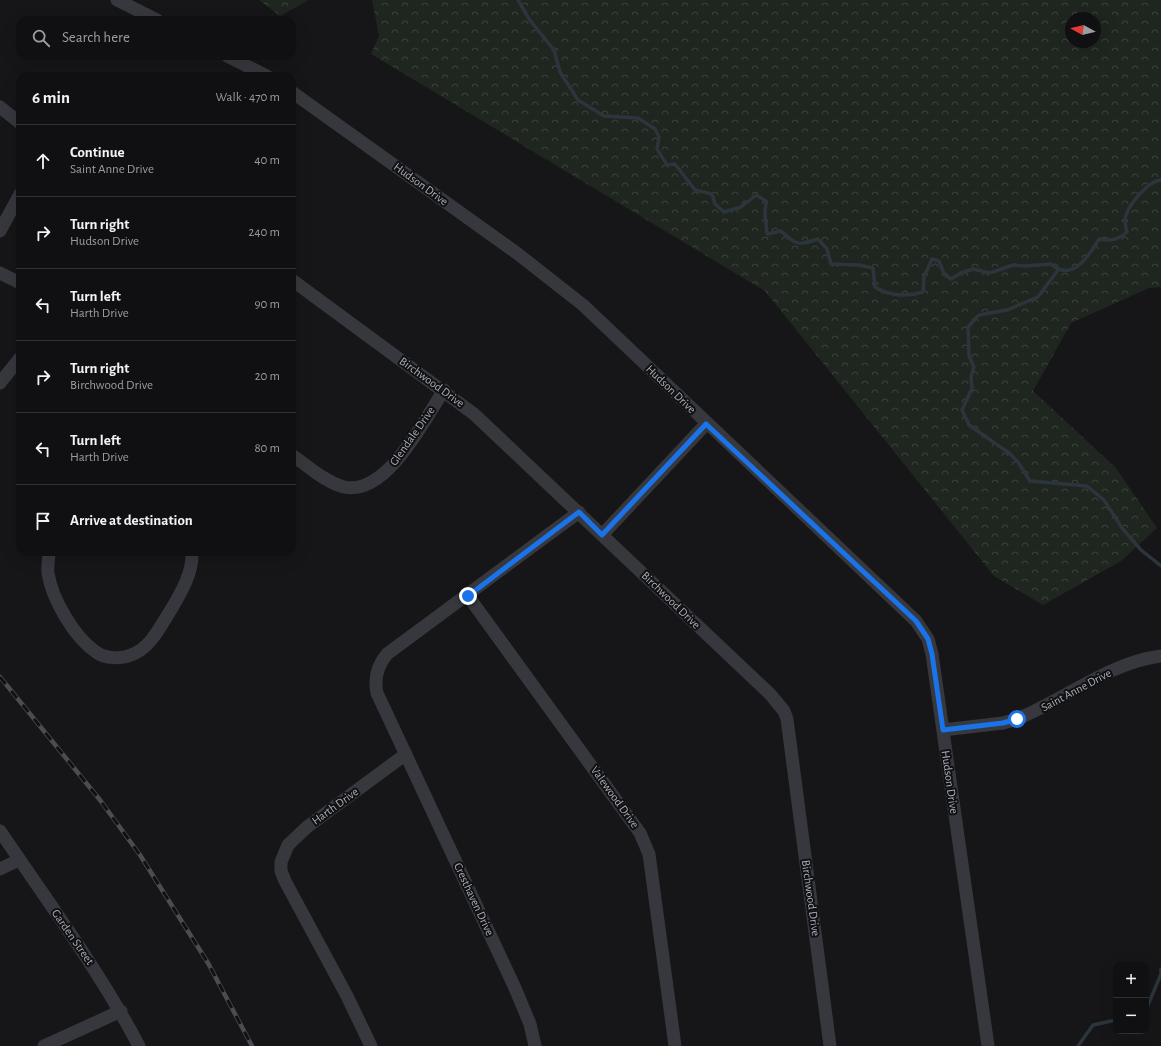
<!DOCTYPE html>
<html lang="en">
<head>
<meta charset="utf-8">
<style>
	body { margin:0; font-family:"Alegreya Sans",sans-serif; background:#1e1e20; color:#f1f3f6 }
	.controls { position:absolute; right:12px; bottom:12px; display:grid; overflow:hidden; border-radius:8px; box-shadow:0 4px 16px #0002 }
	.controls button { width:36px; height:36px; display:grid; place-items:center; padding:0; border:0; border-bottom:1px solid #303032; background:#101012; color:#f1f3f6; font:20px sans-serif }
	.compass { position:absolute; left:1065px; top:12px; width:36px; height:36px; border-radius:50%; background:#101012; box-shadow:0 4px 16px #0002; rotate:278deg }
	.stop { position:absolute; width:12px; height:12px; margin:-9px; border:3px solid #1a73e8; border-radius:50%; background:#fff }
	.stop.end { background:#1a73e8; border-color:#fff; box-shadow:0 1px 4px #0008 }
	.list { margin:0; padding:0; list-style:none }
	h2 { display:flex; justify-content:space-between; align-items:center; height:52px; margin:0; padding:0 16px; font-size:17px }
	h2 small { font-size:13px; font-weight:400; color:#9c9d9f }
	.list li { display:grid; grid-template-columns:26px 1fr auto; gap:12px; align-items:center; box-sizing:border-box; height:72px; padding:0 16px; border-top:1px solid #303032 }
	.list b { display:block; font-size:15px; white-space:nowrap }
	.list p { margin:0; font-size:13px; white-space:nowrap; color:#9c9d9f }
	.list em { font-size:13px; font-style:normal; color:#9c9d9f }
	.icon { flex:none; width:22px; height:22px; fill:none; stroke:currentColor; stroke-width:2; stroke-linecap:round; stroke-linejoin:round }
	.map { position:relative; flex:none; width:1161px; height:1046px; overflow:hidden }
	.search { position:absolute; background:#101012; box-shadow:0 4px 16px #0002; left:16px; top:16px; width:280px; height:44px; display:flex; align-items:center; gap:10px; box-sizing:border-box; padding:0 14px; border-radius:12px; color:#9c9d9f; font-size:15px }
	.panel { position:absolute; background:#101012; box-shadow:0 4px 16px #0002; left:16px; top:72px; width:280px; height:484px; border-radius:12px }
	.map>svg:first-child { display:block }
	.forest { fill:url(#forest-crowns); fill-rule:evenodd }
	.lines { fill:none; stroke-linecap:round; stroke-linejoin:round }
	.stream { stroke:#2c353c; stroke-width:3.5 }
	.minor { stroke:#37383d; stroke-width:13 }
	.rail-casing { stroke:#4a4c52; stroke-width:4.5 }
	.rail { stroke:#111113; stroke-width:3; stroke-dasharray:9; stroke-linecap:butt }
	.route { stroke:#1a73e8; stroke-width:5 }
	.labels { text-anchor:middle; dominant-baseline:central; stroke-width:4; stroke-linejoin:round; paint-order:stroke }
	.street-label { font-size:12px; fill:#a8adb8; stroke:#111113 }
</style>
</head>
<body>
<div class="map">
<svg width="1161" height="1046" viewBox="0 0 1161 1046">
	<defs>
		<pattern id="forest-crowns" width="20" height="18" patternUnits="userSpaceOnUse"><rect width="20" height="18" fill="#1e261f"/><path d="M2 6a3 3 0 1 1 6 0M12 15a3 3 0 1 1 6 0" fill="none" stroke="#3c433d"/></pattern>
	</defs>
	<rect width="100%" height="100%" fill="#161618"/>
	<path class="forest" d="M259 0H309L280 16Z
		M372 0H1161V287L1149 288 1071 323 1033 391 1116 468 1157 528 1121 561 1043 605 994 576 765 291 371 54 379 36ZM1071 18H1095V42H1071Z"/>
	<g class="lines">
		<path class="stream" d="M518 0 529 19 554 50 560 72 578 100 604 116 638 118 655 129 659 137 657 149 667 165 675 164 695 190 712 194 715 204 724 212 741 207 756 195 766 201 765 214 767 234 781 231C796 245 798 246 818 239L827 249 831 264 859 265 873 268 875 287C888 296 908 297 923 292L924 277 932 259 939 261 944 274 951 279 961 273 973 269 990 273 1013 265 1026 266 1051 264C1072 283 1089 256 1099 239 1111 241 1118 240 1127 232 1126 228 1125 223 1125 219 1127 206 1148 181 1161 180
			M1058 270 1038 297 1007 310 979 315 968 327 969 356 974 367 971 377 972 388 962 410 969 425 1009 453 1018 462 1030 481 1087 486 1104 500 1122 528 1141 550 1161 566
			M1146 1010 1161 974V969
			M1078 1046 1093 1025 1116 1020"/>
		<path class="minor" d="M117 0 157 20
			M227 56 267 76
			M292 92 518 254 583 305 916 621 928 639 932 654 988 1046
			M0 107 20 123
			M0 231 20 194
			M0 273 20 283
			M292 280 474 414 770 694 784 711 787 719 830 1046
			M0 383 20 358
			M292 455C308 466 325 482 344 487 387 496 424 420 444 390
			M602 535 706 424
			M49 552C49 559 47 567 48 573 52 599 74 637 96 652 105 659 121 659 131 655 151 648 161 625 172 608 182 591 193 572 192 552
			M468 596 640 833 649 854 675 1046
			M943 730 1003 723 1017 719C1066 699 1108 663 1161 656
			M0 831C48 902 99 970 139 1046
			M0 869 19 860
			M44 1046 121 1011
			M371 1046 347 996 285 881 281 871V862L288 845 307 827 406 754
			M535 1046 530 1024 515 988 377 693C374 679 377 666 387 654L579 512"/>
		<defs>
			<path id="rail" d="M0 677 100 800 140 855 208 963 252 1046"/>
		</defs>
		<use href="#rail" class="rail-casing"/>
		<use href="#rail" class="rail"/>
	</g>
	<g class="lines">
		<path class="route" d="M468 596 579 512 602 535 706 424 916 621 928 639 932 654 943 730 1003 723 1017 719"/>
	</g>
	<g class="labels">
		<g class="street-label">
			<text transform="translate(421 184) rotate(36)">Hudson Drive</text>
			<text transform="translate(432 382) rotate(36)">Birchwood Drive</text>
			<text transform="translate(671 389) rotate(44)">Hudson Drive</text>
			<text transform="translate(412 436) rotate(-55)">Glendale Drive</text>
			<text transform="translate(671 600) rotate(44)">Birchwood Drive</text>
			<text transform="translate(1076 690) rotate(-28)">Saint Anne Drive</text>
			<text transform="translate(950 782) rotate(82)">Hudson Drive</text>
			<text transform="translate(615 797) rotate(54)">Valewood Drive</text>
			<text transform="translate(335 806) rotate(-36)">Harth Drive</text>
			<text transform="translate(811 898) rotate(82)">Birchwood Drive</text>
			<text transform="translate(474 899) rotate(65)">Cresthaven Drive</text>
			<text transform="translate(73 937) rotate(55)">Garden Street</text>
		</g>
	</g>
</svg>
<div class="controls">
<button>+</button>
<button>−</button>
</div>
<svg class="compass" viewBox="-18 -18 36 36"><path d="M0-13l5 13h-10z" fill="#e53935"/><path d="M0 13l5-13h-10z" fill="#9c9d9f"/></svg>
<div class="stop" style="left:1017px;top:719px"></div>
<div class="stop end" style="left:468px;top:596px"></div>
<div class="search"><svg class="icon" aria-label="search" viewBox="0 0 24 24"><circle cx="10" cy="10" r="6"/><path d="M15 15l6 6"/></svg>Search here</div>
<section class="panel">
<h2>6 min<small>Walk · 470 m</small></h2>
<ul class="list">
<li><svg class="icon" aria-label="ahead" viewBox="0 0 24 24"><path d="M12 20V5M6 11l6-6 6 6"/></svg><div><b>Continue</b><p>Saint Anne Drive</p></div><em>40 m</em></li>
<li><svg class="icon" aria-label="right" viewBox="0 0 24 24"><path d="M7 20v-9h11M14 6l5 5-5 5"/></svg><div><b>Turn right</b><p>Hudson Drive</p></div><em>240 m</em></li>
<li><svg class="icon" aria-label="left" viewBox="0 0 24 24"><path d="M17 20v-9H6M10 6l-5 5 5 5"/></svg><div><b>Turn left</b><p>Harth Drive</p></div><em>90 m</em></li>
<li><svg class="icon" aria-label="right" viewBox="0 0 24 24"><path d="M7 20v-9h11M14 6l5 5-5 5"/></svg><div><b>Turn right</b><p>Birchwood Drive</p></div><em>20 m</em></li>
<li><svg class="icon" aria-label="left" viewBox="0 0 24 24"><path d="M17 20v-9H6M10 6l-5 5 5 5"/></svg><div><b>Turn left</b><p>Harth Drive</p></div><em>80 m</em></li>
<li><svg class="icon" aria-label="arrive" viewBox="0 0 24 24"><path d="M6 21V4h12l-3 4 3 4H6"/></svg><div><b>Arrive at destination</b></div></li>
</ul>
</section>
</div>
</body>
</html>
